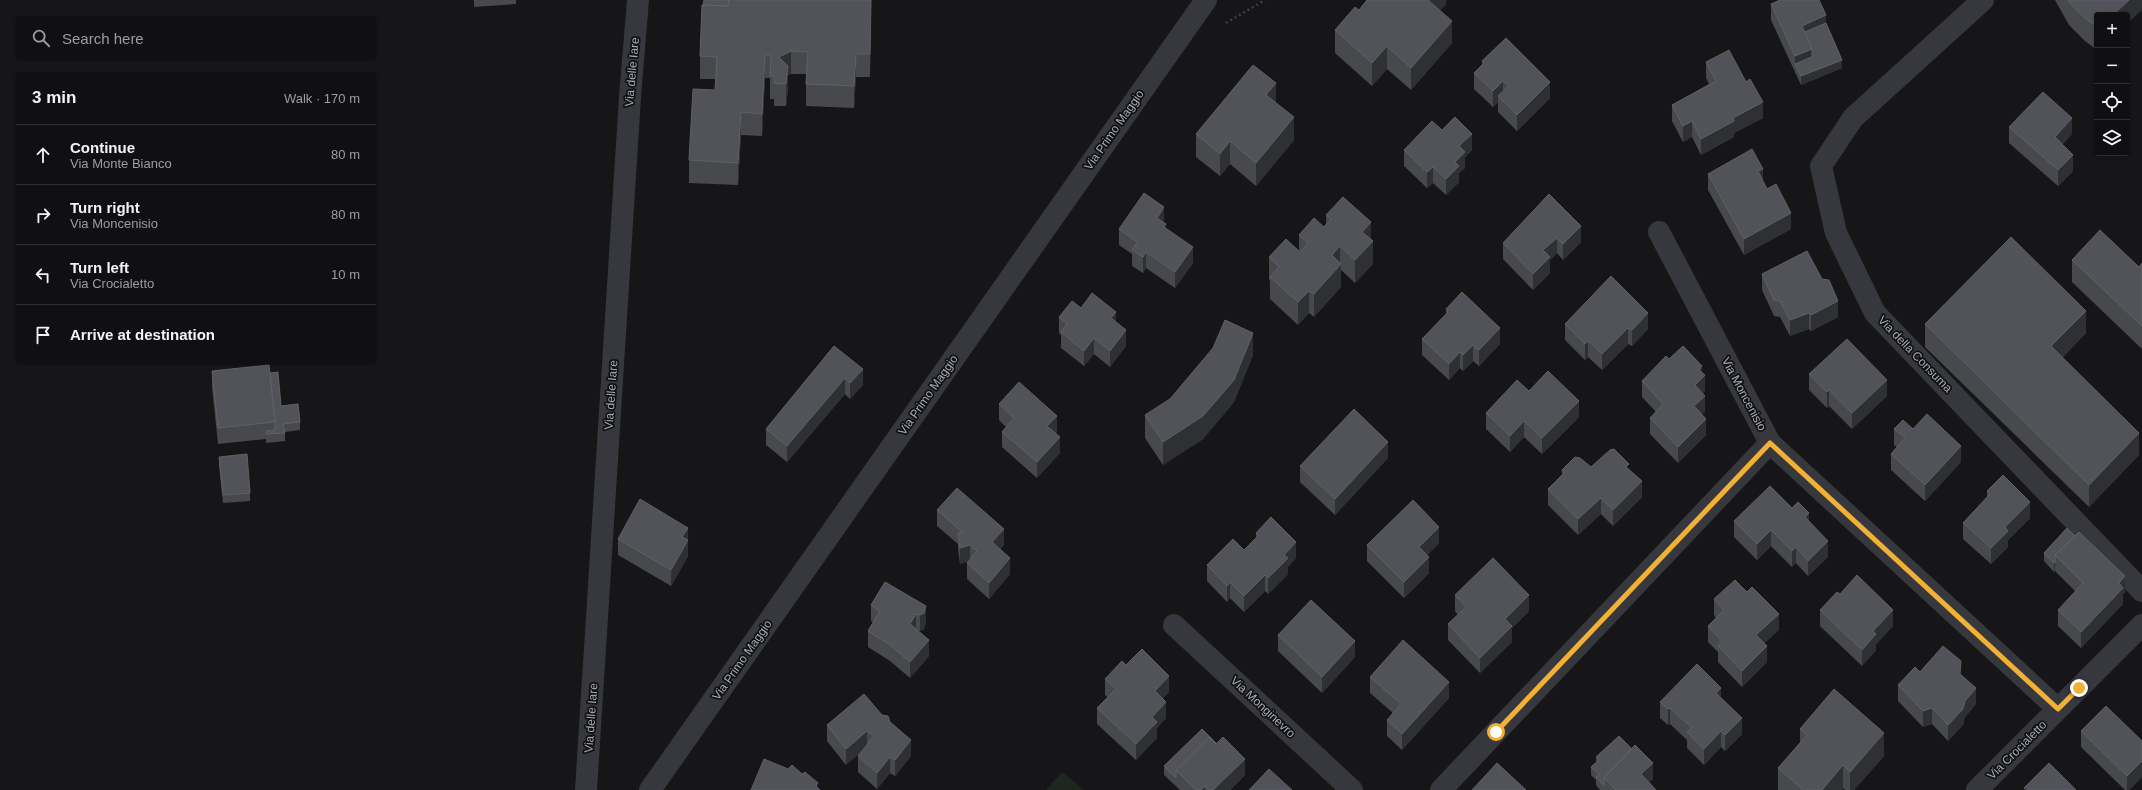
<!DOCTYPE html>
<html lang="en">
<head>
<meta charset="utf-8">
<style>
	body { margin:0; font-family:Helvetica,sans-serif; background:#19191b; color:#f1f3f6 }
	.controls { position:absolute; right:12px; top:12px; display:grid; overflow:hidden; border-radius:4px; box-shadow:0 1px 3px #0004 }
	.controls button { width:36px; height:36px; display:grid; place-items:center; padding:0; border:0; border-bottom:1px solid #303032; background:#101012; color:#f1f3f6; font:20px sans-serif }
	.stop { position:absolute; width:12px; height:12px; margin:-9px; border:3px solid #f2b134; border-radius:50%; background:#fff }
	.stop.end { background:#f2b134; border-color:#fff; box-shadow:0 1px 4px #0008 }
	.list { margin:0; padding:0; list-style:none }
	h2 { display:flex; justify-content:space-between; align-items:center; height:52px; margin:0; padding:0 16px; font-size:17px }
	h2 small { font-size:13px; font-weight:400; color:#9c9d9f }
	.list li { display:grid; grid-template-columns:26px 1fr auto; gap:12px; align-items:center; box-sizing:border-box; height:60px; padding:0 16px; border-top:1px solid #303032 }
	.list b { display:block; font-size:15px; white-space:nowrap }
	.list p { margin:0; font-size:13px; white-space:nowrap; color:#9c9d9f }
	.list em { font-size:13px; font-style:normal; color:#9c9d9f }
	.icon { flex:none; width:22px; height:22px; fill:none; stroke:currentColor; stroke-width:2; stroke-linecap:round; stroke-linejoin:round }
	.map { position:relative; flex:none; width:2142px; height:790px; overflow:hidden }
	.search { position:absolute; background:#101012; box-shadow:0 1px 3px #0004; left:16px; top:16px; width:360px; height:44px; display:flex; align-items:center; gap:10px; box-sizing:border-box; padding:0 14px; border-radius:4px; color:#9c9d9f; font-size:15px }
	.panel { position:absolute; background:#101012; box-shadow:0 1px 3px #0004; left:16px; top:72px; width:360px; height:292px; border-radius:4px }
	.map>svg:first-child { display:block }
	.green { fill:#1e261f }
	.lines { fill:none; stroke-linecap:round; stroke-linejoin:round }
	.path { stroke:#3d3f44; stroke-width:2.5; stroke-dasharray:2 3; stroke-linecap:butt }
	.minor { stroke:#37383d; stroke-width:22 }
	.wall { fill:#47494d }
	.shaded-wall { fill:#2f3033 }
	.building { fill:#525359; stroke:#5f6168 }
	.route { stroke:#f2b134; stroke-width:5 }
	.labels { text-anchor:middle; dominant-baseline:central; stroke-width:3.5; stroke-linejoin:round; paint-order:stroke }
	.street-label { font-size:12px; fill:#a8adb8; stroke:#111113 }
</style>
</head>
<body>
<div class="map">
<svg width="2142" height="790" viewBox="0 0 2142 790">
	<rect width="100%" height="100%" fill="#161618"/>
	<path class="green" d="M1062 772 1084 790H1046Z"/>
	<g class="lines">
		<path class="path" d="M1226 23 1265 0"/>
		<path class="minor" d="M1983 0 1853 118 1821 166 1836 233 1875 313 2142 591
			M1659 232 1770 443 2058 709
			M1174 625 1352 790
			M586 790 630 97 638 0
			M650 790 1206 0
			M1441 790 1770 443
			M1977 790 2142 625"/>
	</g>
	<path class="wall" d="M474 0H516V4L474 7Z
		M871 0 870 77H856L854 108 806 106V74H791L788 75V88L786 106H774V99H770V78H765L762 136 741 135 738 185 689 183V160L715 90V79H700V56Z
		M1446 0V4L1440 10 1452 43 1411 90 1387 69 1372 86 1335 53V30L1359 10Z
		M2055 0H2142L2097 15V50L2085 41 2069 25Z
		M1771 4 1826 23 1842 68 1801 85 1771 20Z
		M1482 61 1550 98 1517 131 1498 112V102L1493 107 1474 89V73L1482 65Z
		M1706 62 1763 118 1734 133V137L1701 155 1692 137 1683 142 1672 121V105L1709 84 1706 78Z
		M1276 103 1294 140 1256 186 1230 164 1220 176 1196 157V134Z
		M2009 127 2072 134 2062 145 2073 171 2058 186 2009 143Z
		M1442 130 1472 150 1465 157V168L1459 173V182L1446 195 1433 183 1427 188 1404 166V150Z
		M1708 174 1763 181 1791 229 1744 255 1708 190Z
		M1549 194 1581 242 1563 260 1557 253 1550 260V273L1533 290 1503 259V243Z
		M1326 215 1371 240 1373 264 1355 283 1341 270V287L1314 317 1309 313 1298 325 1270 299V281L1269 280V257L1299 250V235L1324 227 1326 224Z
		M1164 223 1166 229 1193 263 1175 288 1146 268 1143 273 1132 266V254L1119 245V229Z
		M2072 260 2139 267 2142 263V349L2072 282Z
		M1762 274 1838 317 1811 331 1809 329 1790 336 1780 317 1774 316 1762 290Z
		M1081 308 1116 322 1126 346 1110 367 1094 354 1084 366 1061 348V335L1059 333V317Z
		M1446 309 1500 344 1479 366 1473 361 1463 371 1460 368 1449 380 1422 355V339L1446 315Z
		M1565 324 1648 329 1632 346 1628 344 1602 370 1588 357 1585 360 1565 340Z
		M1925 324 2086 333 2062 358 2139 455 2089 507 1925 347Z
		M834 346 863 385 850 399 845 394 787 462 766 445V429Z
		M1253 355 1234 402 1203 439 1163 465 1145 438V415Z
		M1669 359 1702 372 1705 391 1702 394 1705 412 1702 414 1706 435 1678 463 1650 434V418L1656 412 1642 397V381Z
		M212 371 270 373 281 406 300 422V430L285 432V441L266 443V439L218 444 212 387Z
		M1809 374 1887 396 1852 429 1829 406 1827 408 1809 390Z
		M1529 391 1579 417 1542 454 1524 437 1510 452 1486 429V413Z
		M999 404 1057 432 1055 433 1060 453 1037 478 1002 447V432L1006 427 999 420Z
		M1894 429H1913L1961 462 1925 501 1891 470V454L1897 447 1894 445Z
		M219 457 250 493V501L223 503 219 465Z
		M1388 458 1335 515 1300 482V466Z
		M1591 467 1629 469 1642 497 1613 526 1601 514 1578 535 1548 505V489L1562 475V470Z
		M1987 491 2030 518 2008 540V547L1991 564 1963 539V523L1987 497Z
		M1792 508 1809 521 1828 557 1808 576 1796 563 1792 567 1771 546 1757 560 1734 537V521Z
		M937 510 1004 545 1000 549 1010 574 989 599 967 579V563L969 561 960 564 958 549V544L937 526Z
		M688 528V556L671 586 618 555V539Z
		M2067 528 2125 592 2123 594V604L2081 648 2058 626V610L2076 592 2055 571 2054 572 2044 561V553Z
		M1256 533 1296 558 1288 567V574L1268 594 1265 591 1244 612 1230 598 1227 602 1207 581V565L1244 550 1256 539Z
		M1439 543 1427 555 1429 573 1404 598 1367 561V545Z
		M1455 595 1529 611 1512 628V642L1480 673 1448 640V624L1458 615 1455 611Z
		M1714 599 1779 630 1764 643 1767 662 1742 687 1718 662V652L1708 642V626L1716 618 1714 615Z
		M871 605 926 606V622L924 629 920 631 918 630 929 656 910 678 890 661 868 647V631L873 622 871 621Z
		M1820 610 1893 626 1876 644V650L1862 666 1820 626Z
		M1278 635 1355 657 1322 693 1278 651Z
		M1126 665 1169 692 1163 698 1166 718 1157 728V738L1136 760 1097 724V708L1108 697 1105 695V679Z
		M1920 672 1961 674 1976 704 1965 717 1963 725 1948 741 1932 724 1923 727 1898 701V685Z
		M1370 677 1449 698 1402 750 1387 736V720L1393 713 1370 693Z
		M1721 698 1742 734 1725 751 1721 747 1704 765 1687 748V740L1670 724 1668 725 1660 718V702Z
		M882 715 890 722 911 756 895 776 890 773 877 789 858 772V756L862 751 846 765 827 741V725Z
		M1800 729 1884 756 1854 790H1845L1843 788 1842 790H1778V768L1800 743Z
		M2081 731 2142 741V777L2129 790H2125L2081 747Z
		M1596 757 1653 779 1649 782 1656 790H1600L1596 785V780L1591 775V767L1596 763Z
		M1164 766 1245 775 1230 790H1180L1164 775Z"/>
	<path class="shaded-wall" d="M871 0 870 77V54Z
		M1429 0H1446V4L1429 23Z
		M2129 0H2142V10L2127 24V15H2113Z
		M1826 15V31L1802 34V26Z
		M1452 21V43L1411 90V68Z
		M1387 46V69L1372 86V63Z
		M1812 49V65L1795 64V56Z
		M791 51V74L788 75V88L786 106V84L779 57Z
		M856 54V77L854 108V86Z
		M765 55V78L762 136V114Z
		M1842 60V68L1801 85V76Z
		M1503 81V97L1498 96V102L1493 107V91Z
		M1550 82V98L1517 131V115Z
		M1276 83V106L1266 95Z
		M1763 102V118L1734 133V137L1701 155V139L1733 118Z
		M741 112V135L738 185V163Z
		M1294 117V140L1256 186V163Z
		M2072 118V134L2055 153V137Z
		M1692 121V137L1683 142V126Z
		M1472 134V150L1465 157V168L1459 173V182L1446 195V179L1455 162 1459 146Z
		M1230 141V164L1220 176V154Z
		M2073 155V171L2058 186V170Z
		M1433 167V183L1427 188V172Z
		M1763 169V185L1758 171Z
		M1164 207V223L1157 218Z
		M1791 213V229L1744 255V239Z
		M1371 222V243L1373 241V264L1355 283V260L1362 232Z
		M1581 226V242L1563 260V244Z
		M1557 238V253L1550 260V273L1533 290V274L1543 250Z
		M1340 246V265L1341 264V287L1314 317V294L1332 255Z
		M1193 247V263L1175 288V272Z
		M1146 252V268L1143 273V257Z
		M1309 291V313L1298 325V302Z
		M1838 301V317L1811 331V315Z
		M2086 311V333L2051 369V346Z
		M1116 312V328L1111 318Z
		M1648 313V329L1632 346V330Z
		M1809 313V329L1790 336V320Z
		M1500 328V344L1479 366V350Z
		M1628 328V344L1602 370V354Z
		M1126 330V346L1110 367V351Z
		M1253 333V355L1234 402 1203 439 1163 465V442Z
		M1094 338V354L1084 366V351Z
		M1588 341V357L1585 360V344Z
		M1473 345V361L1463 371V355Z
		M1460 352V368L1449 380V364Z
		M1702 366V378L1705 375V391L1695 401V385L1699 370Z
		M863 369V385L850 399V383Z
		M845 378V394L787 462V446Z
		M1887 380V396L1852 429V413Z
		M1829 390V406L1827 408V392Z
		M1705 396V412L1694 422V406Z
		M1579 401V417L1542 454V438Z
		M1057 416V432L1047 442V426Z
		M1706 419V435L1678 463V447Z
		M1524 421V437L1510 452V436Z
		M2139 433V455L2089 507V485Z
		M1060 437V453L1037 478V462Z
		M1388 442V458L1335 515V499Z
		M1961 446V462L1925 501V485Z
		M1642 481V497L1613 526V510Z
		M1601 498V514L1578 535V519Z
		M2030 502V518L2008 540V547L1991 564V548L2005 527Z
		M1809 513V529L1805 517Z
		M1439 527V543L1419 563V547Z
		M688 528V556L671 586V570L682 537Z
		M1004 529V545L992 558V542Z
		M1771 530V546L1757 560V544Z
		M1828 541V557L1808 576V561Z
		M1296 542V558L1288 567V574L1268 594V578L1284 555Z
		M970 545V560L960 564V548Z
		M1796 547V563L1792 567V551Z
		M1429 557V573L1404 598V582Z
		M1010 558V574L989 599V583Z
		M2055 562V571L2054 572V563Z
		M1265 575V591L1244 612V596Z
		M2125 576V592L2123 594V604L2081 648V632Z
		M1230 582V598L1227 602V586Z
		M1529 595V611L1512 628V642L1480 673V658L1505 619Z
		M926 606V622L924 629 920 631V615Z
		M1893 610V626L1876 644V650L1862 666V650L1873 631Z
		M916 614V630L910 624Z
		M1779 614V630L1756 651V635Z
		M929 640V656L910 678V662Z
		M1355 641V657L1322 693V677Z
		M1767 646V662L1742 687V671Z
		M1169 676V692L1155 707V691Z
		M1449 682V698L1402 750V734Z
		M1721 688V704L1716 693Z
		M1976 688V704L1965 717 1963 725 1948 741V725L1965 701Z
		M1166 702V718L1157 728V738L1136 760V744L1152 717Z
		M1670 708V724L1668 725V709Z
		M1932 708V724L1923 727V711Z
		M1742 718V734L1725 751V735Z
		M867 731V747L846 765V749Z
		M1721 731V747L1704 765V749Z
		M1884 733V756L1854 790H1850V772Z
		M911 740V756L895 776V760Z
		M890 757V773L877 789V773Z
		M1245 759V775L1230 790H1213Z
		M2142 761V777L2129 790H2127V776Z
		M1653 763V779L1641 790V774Z
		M1843 765V788L1842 790H1822Z
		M1205 786V790H1201Z"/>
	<path class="building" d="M704 0H729L728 6 703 5Z
		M729 0H871L870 54H856L854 86 806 84 808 52 791 51 779 57 788 66 786 84 774 83V76H770L771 55H765L762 114 741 112 738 163 689 160 693 89 715 90 717 57 700 56 702 5 728 6Z
		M1367 0H1429V1L1452 21 1411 68 1387 46 1372 63 1335 30 1355 7 1359 10Z
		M1780 0H1819L1826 15 1802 26 1812 49 1795 56 1771 4Z
		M2068 0H2129L2113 15H2097V27L2085 18 2069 2Z
		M1826 23 1842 60 1801 76 1795 64 1812 57V49L1805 32Z
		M1506 38 1550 82 1517 115 1498 96 1509 86 1503 81 1493 91 1474 73 1484 63 1482 61Z
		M1729 50 1746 82 1750 79 1763 102 1733 118 1734 121 1701 139 1692 121 1683 126 1672 105 1716 81 1706 62Z
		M1253 65 1276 83 1266 95 1294 117 1256 163 1230 141 1220 154 1196 134Z
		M2043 92 2072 118 2055 137 2073 155 2058 170 2009 127Z
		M1455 117 1472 134 1459 146 1465 152 1455 162 1459 166 1446 179 1433 167 1427 172 1404 150 1432 121 1442 130Z
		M1752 149 1763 169 1758 171 1767 189 1776 184 1791 213 1744 239 1708 174Z
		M1144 193 1164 207 1157 218 1166 224 1164 227 1193 247 1175 272 1146 252 1143 257 1132 250 1137 242 1119 229Z
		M1549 194 1581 226 1563 244 1557 238 1543 250 1550 257 1533 274 1503 243Z
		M1343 197 1371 222 1362 232 1373 241 1355 260 1340 246 1332 255 1341 264 1314 294 1309 291 1298 302 1270 277 1279 267 1269 257 1286 239 1300 252 1308 243 1299 235 1314 218 1324 227 1331 219 1326 215Z
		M2100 230 2139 267 2142 263V326L2072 260Z
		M2011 237 2086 311 2051 346 2139 433 2089 485 1925 324Z
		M1807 251 1822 279 1829 280 1838 301 1811 315 1809 313 1790 320 1780 301 1774 300 1762 274Z
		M1611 276 1648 313 1632 330 1628 328 1602 354 1588 341 1585 344 1565 324Z
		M1462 292 1500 328 1479 350 1473 345 1463 355 1460 352 1449 364 1422 339 1448 312 1446 309Z
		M1092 293 1116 312 1111 318 1126 330 1110 351 1094 338 1084 351 1061 332 1067 324 1059 317 1072 301 1081 308Z
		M1225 320 1253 333 1234 380 1203 416 1163 442 1145 415 1170 399 1213 348Z
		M1847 339 1887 380 1852 413 1829 390 1827 392 1809 374Z
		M834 346 863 369 850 383 845 378 787 446 766 429Z
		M1683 346 1702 366 1699 370 1705 375 1695 385 1705 396 1694 406 1706 419 1678 447 1650 418 1663 404 1642 381 1666 356 1669 359Z
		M269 365 275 422 218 428 212 371Z
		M1548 371 1579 401 1542 438 1524 421 1510 436 1486 413 1517 380 1529 391Z
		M278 372 281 406 298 404 300 422 283 424 285 433 266 434V431L275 430V422L270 373Z
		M1019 382 1057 416 1047 426 1060 437 1037 462 1002 432 1014 418 999 404Z
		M1354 409 1388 442 1335 499 1300 466Z
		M1927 414 1961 446 1925 485 1891 454 1905 438 1894 429 1903 420 1913 429Z
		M1614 449 1629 464 1626 467 1642 481 1613 510 1601 498 1578 519 1548 489 1564 473 1562 470 1575 457 1580 458 1591 467 1610 450Z
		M247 454 250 493 223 495 219 457Z
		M2003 475 2030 502 2005 527 2008 531 1991 548 1963 523 1990 494 1987 491Z
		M1770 486 1792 508 1798 502 1809 513 1805 517 1828 541 1808 561 1796 547 1792 551 1771 530 1757 544 1734 521Z
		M957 488 1004 529 992 542 1010 558 989 583 967 563 977 551 970 545 960 548 958 533H963L937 510Z
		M640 499 688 528 682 537 688 540 671 570 618 539Z
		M1413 500 1439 527 1419 547 1429 557 1404 582 1367 545Z
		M1271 517 1296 542 1284 555 1288 558 1268 578 1265 575 1244 596 1230 582 1227 586 1207 565 1233 539 1244 550 1258 536 1256 533Z
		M2067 528 2075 536 2055 555V562L2054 563 2044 553Z
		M2079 532 2125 576 2119 583 2123 588 2081 632 2058 610 2083 583 2055 555Z
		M1493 558 1529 595 1505 619 1512 626 1480 658 1448 624 1466 607 1455 595Z
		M1857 575 1893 610 1873 631 1876 634 1862 650 1820 610 1837 592 1840 594Z
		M1735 580 1747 592 1752 587 1779 614 1756 635 1767 646 1742 671 1718 646 1722 641 1708 626 1724 610 1714 599Z
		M885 582 926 606 924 613 920 615 916 614 910 624 929 640 910 662 890 645 868 631 880 611 871 605Z
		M1311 600 1355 641 1322 677 1278 635Z
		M1403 640 1449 682 1402 734 1387 720 1401 704 1370 677Z
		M1943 646 1961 661 1960 674 1976 688 1965 701 1963 709 1948 725 1932 708 1923 711 1898 685 1915 667 1920 672Z
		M1142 649 1169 676 1155 691 1166 702 1152 717 1157 722 1136 744 1097 708 1116 689 1105 679 1122 661 1126 665Z
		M1697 664 1721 688 1716 693 1742 718 1725 735 1721 731 1704 749 1687 732 1692 728 1670 708 1668 709 1660 702Z
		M1834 689 1884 733 1850 772 1843 765 1822 790H1803L1778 768 1807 735 1800 729Z
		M864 694 882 715 888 716 890 722 911 740 895 760 890 757 877 773 858 756 874 736 867 731 846 749 827 725Z
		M2106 706 2142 741V761L2127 776 2081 731Z
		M1202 729 1217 744H1216L1209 737 1176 770V778L1164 766Z
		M1619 736 1632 749 1604 778V786L1596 777 1599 774 1591 767 1599 760 1596 757Z
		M1209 737 1216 744 1223 737 1245 759 1213 790H1209L1205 786 1201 790H1196L1176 770Z
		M1635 745 1653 763 1641 774 1656 790H1616L1604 778Z
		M764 759 788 769 792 765 802 774 805 772 818 783 816 786 820 790H751Z
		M1497 763 1526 790H1472Z
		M2049 763 2076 790H2027L2024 788Z
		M1269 769 1292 790H1249Z"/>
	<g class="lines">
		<path class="route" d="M1496 732 1770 443 2058 709 2079 688"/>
	</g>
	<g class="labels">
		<g class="street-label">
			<text transform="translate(632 72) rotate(-85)">Via delle Iare</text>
			<text transform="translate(1114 130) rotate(-55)">Via Primo Maggio</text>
			<text transform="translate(1915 354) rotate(46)">Via della Consuma</text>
			<text transform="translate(1744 394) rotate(62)">Via Moncenisio</text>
			<text transform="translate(611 395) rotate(-86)">Via delle Iare</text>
			<text transform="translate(928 395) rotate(-55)">Via Primo Maggio</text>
			<text transform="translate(742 660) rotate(-55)">Via Primo Maggio</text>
			<text transform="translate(1263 707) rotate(43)">Via Monginevro</text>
			<text transform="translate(591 718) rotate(-86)">Via delle Iare</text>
			<text transform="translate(2017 750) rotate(-45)">Via Crocialetto</text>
		</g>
	</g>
</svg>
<div class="controls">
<button>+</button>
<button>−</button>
<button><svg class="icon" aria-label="locate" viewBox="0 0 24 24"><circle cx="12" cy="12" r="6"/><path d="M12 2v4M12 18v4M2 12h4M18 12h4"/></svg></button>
<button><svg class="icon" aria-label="layers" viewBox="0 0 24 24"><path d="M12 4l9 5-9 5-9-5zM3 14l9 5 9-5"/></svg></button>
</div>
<div class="stop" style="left:1496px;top:732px"></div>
<div class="stop end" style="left:2079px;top:688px"></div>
<div class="search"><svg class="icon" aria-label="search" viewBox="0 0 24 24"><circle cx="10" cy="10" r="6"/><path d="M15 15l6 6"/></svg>Search here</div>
<section class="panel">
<h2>3 min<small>Walk · 170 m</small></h2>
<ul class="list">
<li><svg class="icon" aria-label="ahead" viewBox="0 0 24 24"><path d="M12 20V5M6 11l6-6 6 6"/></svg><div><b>Continue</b><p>Via Monte Bianco</p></div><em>80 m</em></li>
<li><svg class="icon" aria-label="right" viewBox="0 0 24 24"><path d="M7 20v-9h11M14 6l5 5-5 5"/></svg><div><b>Turn right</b><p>Via Moncenisio</p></div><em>80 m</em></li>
<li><svg class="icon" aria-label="left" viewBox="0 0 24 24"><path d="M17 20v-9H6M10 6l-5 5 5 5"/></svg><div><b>Turn left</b><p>Via Crocialetto</p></div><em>10 m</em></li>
<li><svg class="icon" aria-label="arrive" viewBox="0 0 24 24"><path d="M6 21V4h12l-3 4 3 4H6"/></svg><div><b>Arrive at destination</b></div></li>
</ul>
</section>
</div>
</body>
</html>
